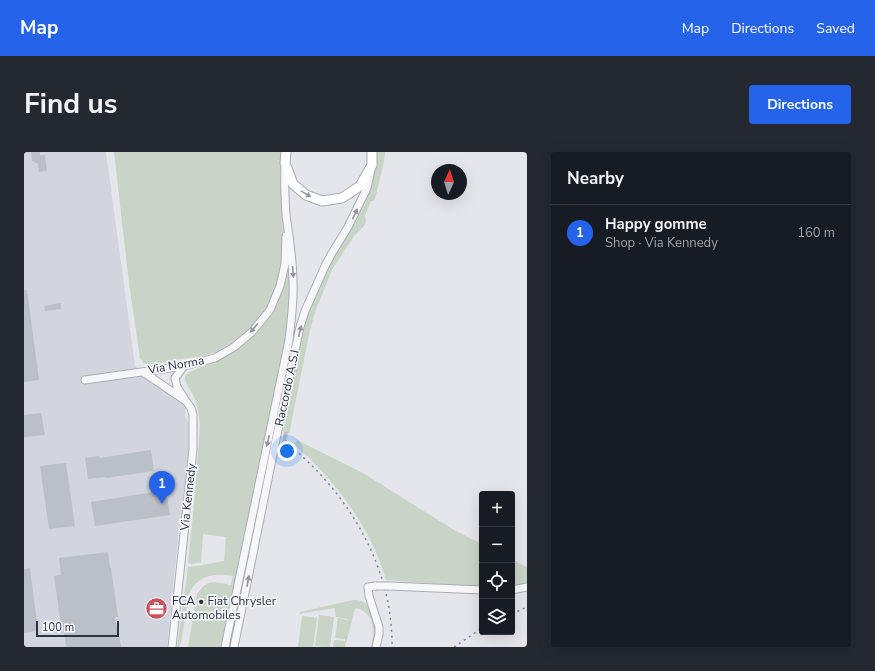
<!DOCTYPE html>
<html lang="en">
<head>
<meta charset="utf-8">
<style>
	body { margin:0; font-family:"Nunito Sans",sans-serif; background:#242831; color:#f1f3f6 }
	.controls { position:absolute; right:12px; bottom:12px; display:grid; overflow:hidden; border-radius:4px; box-shadow:0 4px 16px #0002 }
	.controls button { width:36px; height:36px; display:grid; place-items:center; padding:0; border:0; border-bottom:1px solid #363941; background:#171b24; color:#f1f3f6; font:20px sans-serif }
	.compass { position:absolute; left:407px; top:12px; width:36px; height:36px; border-radius:50%; background:#171b24; box-shadow:0 4px 16px #0002; rotate:4deg }
	.scale { position:absolute; left:12px; bottom:10px; width:83px; box-sizing:border-box; padding-left:4px; border:2px solid #2c3343; border-top:0; font-size:11px; line-height:14px; white-space:nowrap; color:#2c3343; -webkit-text-stroke:3px #f4f5f8; paint-order:stroke }
	.you { position:absolute; left:263px; top:299px; width:14px; height:14px; margin:-10px; border:3px solid #fff; border-radius:50%; background:#1a73e8; box-shadow:0 0 0 6px #1a73e833 }
	.badge { display:grid; place-items:center; width:26px; height:26px; border-radius:50%; background:#2563eb; color:#fff; font-size:13px; font-weight:700 }
	.pin { position:absolute; translate:-50% -33px; filter:drop-shadow(0 1px 2px #0008) }
	.pin::after { content:''; position:absolute; top:21px; width:14px; height:12px; background:inherit; clip-path:polygon(0 0,100% 0,50% 100%) }
	.list { margin:0; padding:0; list-style:none }
	h2 { display:flex; justify-content:space-between; align-items:center; height:52px; margin:0; padding:0 16px; font-size:17px }
	h2 small { font-size:13px; font-weight:400; color:#9ea1a6 }
	.list li { display:grid; grid-template-columns:26px 1fr auto; gap:12px; align-items:center; box-sizing:border-box; height:56px; padding:0 16px; border-top:1px solid #363941 }
	.list b { display:block; font-size:15px; white-space:nowrap }
	.list p { margin:0; font-size:13px; white-space:nowrap; color:#9ea1a6 }
	.list em { font-size:13px; font-style:normal; color:#9ea1a6 }
	.icon { flex:none; width:22px; height:22px; fill:none; stroke:currentColor; stroke-width:2; stroke-linecap:round; stroke-linejoin:round }
	.map { position:relative; flex:none; width:503px; height:495px; overflow:hidden; border-radius:4px }
	header { display:flex; align-items:center; gap:24px; box-sizing:border-box; height:56px; padding:0 20px; background:#2563eb; color:#fff }
	header strong { font-size:19px }
	nav { display:flex; gap:22px; margin-inline-start:auto; font-size:14px }
	.intro { display:flex; align-items:center; justify-content:space-between; box-sizing:border-box; height:96px; padding:0 24px }
	h1 { margin:0; font-size:28px }
	.button { padding:10px 18px; border-radius:4px; background:#2563eb; color:#fff; font-size:14px; font-weight:700 }
	main { display:flex; gap:24px; padding:0 24px }
	aside { flex:1; background:#171b24; border-radius:4px; box-shadow:0 4px 16px #0002 }
	.map>svg:first-child { display:block }
	.built { fill:#d2d5dd }
	.green { fill:#c8d4c6 }
	.building { fill:#bbbfc8 }
	.lines { fill:none; stroke-linecap:round; stroke-linejoin:round }
	.minor-casing { stroke:#a9adb5; stroke-width:9 }
	.major-casing { stroke:#a4aab6; stroke-width:11 }
	.minor { stroke:#f7f7f9; stroke-width:7 }
	.major { stroke:#fff; stroke-width:9 }
	.rail { stroke:#7e8594; stroke-width:1.5; stroke-dasharray:2 4; stroke-linecap:butt }
	.minor-bridge-casing { stroke:#a9adb5; stroke-width:9; stroke-linecap:butt }
	.minor-bridge { stroke:#f7f7f9; stroke-width:7 }
	.oneway { fill:#9699a1 }
	.oneway2 { fill:#92959e }
	.labels { text-anchor:middle; dominant-baseline:central; stroke-width:3.5; stroke-linejoin:round; paint-order:stroke }
	.street-label { font-size:12px; fill:#2c3343; stroke:#f4f5f8 }
	.poi-label { font-size:12px; fill:#2c3343; stroke:#f4f5f8; text-anchor:start }
</style>
</head>
<body>
<header>
<strong>Map</strong>
<nav><a>Map</a><a>Directions</a><a>Saved</a></nav>
</header>
<div class="intro"><h1>Find us</h1><a class="button">Directions</a></div>
<main>
<div class="map">
<svg width="503" height="495" viewBox="0 0 503 495">
	<rect width="100%" height="100%" fill="#e4e6eb"/>
	<path class="built" d="M0 0H82L111 214 162 249 161 264 166 274 169 297 155 378 143 495H0Z"/>
	<path class="green" d="M90 0H258L256 13 257 38 260 102 258 120 245 152 231 172 218 184 194 199 181 204 157 207 129 212H120L116 206 105 131Z
		M352 0H361L360 10 351 47 349 49H347L341 63 342 70 340 74 330 84 308 118 291 160 286 178 266 277V281L259 279 279 177 284 159 306 110 332 67 341 52 345 38Z
		M266 115 267 134 263 183 198 495H164L173 442C184 426 191 430 207 433L209 424C191 421 177 422 166 439L156 495H153L164 415C176 414 187 411 200 409L202 385 179 382 177 410 168 412 164 411 170 353 176 273C175 264 174 256 171 247 167 238 161 234 161 224L164 221 214 197 231 182 245 164 257 143Z
		M273 288 339 321 430 378 458 392V435L362 428C350 385 323 345 292 313 285 305 277 299 270 292Z
		M488 408 503 415V430L488 434Z
		M329 448C344 447 346 458 350 469 350 472 352 476 353 479 353 484 350 490 350 495H347C350 479 352 463 333 456L331 457 321 495H309L310 488 321 489V487L311 486 314 466 323 468 324 467 312 465 311 459 310 456 275 462 276 460Z
		M295 463 310 465 306 495 291 494Z
		M278 464 293 466 289 495H274Z"/>
	<path class="building" d="M7 0H16V3H21L23 19 15 20 14 12 8 9Z
		M0 138H3L15 228 0 230Z
		M37 151V157L21 159 20 154Z
		M17 261 21 283 0 285V263Z
		M260 280H264L261 294H260L261 295 259 306 255 305Z
		M127 298 130 319 82 326V325L64 327 61 306 75 304 76 306Z
		M42 311 51 374 25 377 16 314Z
		M142 338 146 363 71 374 67 350Z
		M84 400 86 416H87L94 465H91L94 482 95 481 97 495H42L39 472 37 473 30 424 37 423 35 406Z
		M6 416 14 479 0 481V417Z"/>
	<g class="lines">
		<defs>
			<path id="minor" d="M119 220 162 249 167 256 169 263V297L148 495
				M61 228 160 214 191 206 210 195 228 180 246 158 256 134 261 112 262 84
				M160 246 153 235 151 226 160 214
				M352 434 344 435 345 444 355 475V482L352 495
				M365 434 458 438
				M488 438 503 435
				M201 495 265 188C267 169 270 149 269 130 269 107 265 85 262 63 261 46 260 30 261 13
				M210 495 255 273 276 175 281 159 301 114 308 101 324 75 343 36 347 18"/>
			<path id="major" d="M262 0 261 11 269 32 282 43 298 49 318 46 336 34 348 13V0"/>
		</defs>
		<use href="#minor" class="minor-casing"/>
		<use href="#major" class="major-casing"/>
		<use href="#minor" class="minor"/>
		<use href="#major" class="major"/>
		<path class="rail" d="M262 289C273 300 285 310 295 321 339 368 369 430 368 495
			M488 462 503 455
			M430 495 458 476"/>
		<defs>
			<path id="minor-bridge" d="M352 434H365"/>
		</defs>
		<use href="#minor-bridge" class="minor-bridge-casing"/>
		<use href="#minor-bridge" class="minor-bridge"/>
	</g>
	<defs><path id="oneway-solid" d="M-6-.8H1V-3.2L6.5 0L1 3.2V.8H-6Z"/></defs>
	<use class="oneway" href="#oneway-solid" transform="translate(282 42) rotate(31)"/>
	<g class="oneway2">
		<use href="#oneway-solid" transform="translate(331 62) rotate(-65)"/>
		<use href="#oneway-solid" transform="translate(269 120) rotate(86)"/>
		<use href="#oneway-solid" transform="translate(230 176) rotate(131)"/>
		<use href="#oneway-solid" transform="translate(276 179) rotate(-77)"/>
		<use href="#oneway-solid" transform="translate(244 289) rotate(102)"/>
		<use href="#oneway-solid" transform="translate(224 429) rotate(-79)"/>
	</g>
	<defs>
		<symbol id="office-disc" viewBox="-11 -11 22 22"><circle r="9.5" fill="#c8515c" stroke="#f4f5f8"/><path d="M-6-3h4V-5.5h4V-3h4V5H-6ZM-1-4.5V-3h2v-1.5ZM-6 0V1H6V0Z" fill="#fff"/></symbol>
	</defs>
	<g fill-rule="evenodd">
		<use href="#office-disc" x="120" y="444" width="25" height="25"/>
	</g>
	<g class="labels">
		<g class="street-label">
			<text transform="translate(152 213) rotate(-10)">Via Norma</text>
			<text transform="translate(263 236) rotate(-78)">Raccordo A.S.I</text>
			<text transform="translate(164 345) rotate(-84)">Via Kennedy</text>
		</g>
		<g class="poi-label">
			<text x="148" y="449">FCA • Fiat Chrysler<tspan x="148" dy="14">Automobiles</tspan></text>
		</g>
	</g>
</svg>
<div class="controls">
<button>+</button>
<button>−</button>
<button><svg class="icon" aria-label="locate" viewBox="0 0 24 24"><circle cx="12" cy="12" r="6"/><path d="M12 2v4M12 18v4M2 12h4M18 12h4"/></svg></button>
<button><svg class="icon" aria-label="layers" viewBox="0 0 24 24"><path d="M12 4l9 5-9 5-9-5zM3 14l9 5 9-5"/></svg></button>
</div>
<svg class="compass" viewBox="-18 -18 36 36"><path d="M0-13l5 13h-10z" fill="#e53935"/><path d="M0 13l5-13h-10z" fill="#9ea1a6"/></svg>
<div class="scale">100 m</div>
<div class="you"></div>
<div class="pin badge" style="left:138px;top:352px">1</div>
</div>
<aside>
<h2>Nearby<small></small></h2>
<ul class="list">
<li><span class="badge">1</span><div><b>Happy gomme</b><p>Shop · Via Kennedy</p></div><em>160 m</em></li>
</ul>
</aside>
</main>
</body>
</html>
